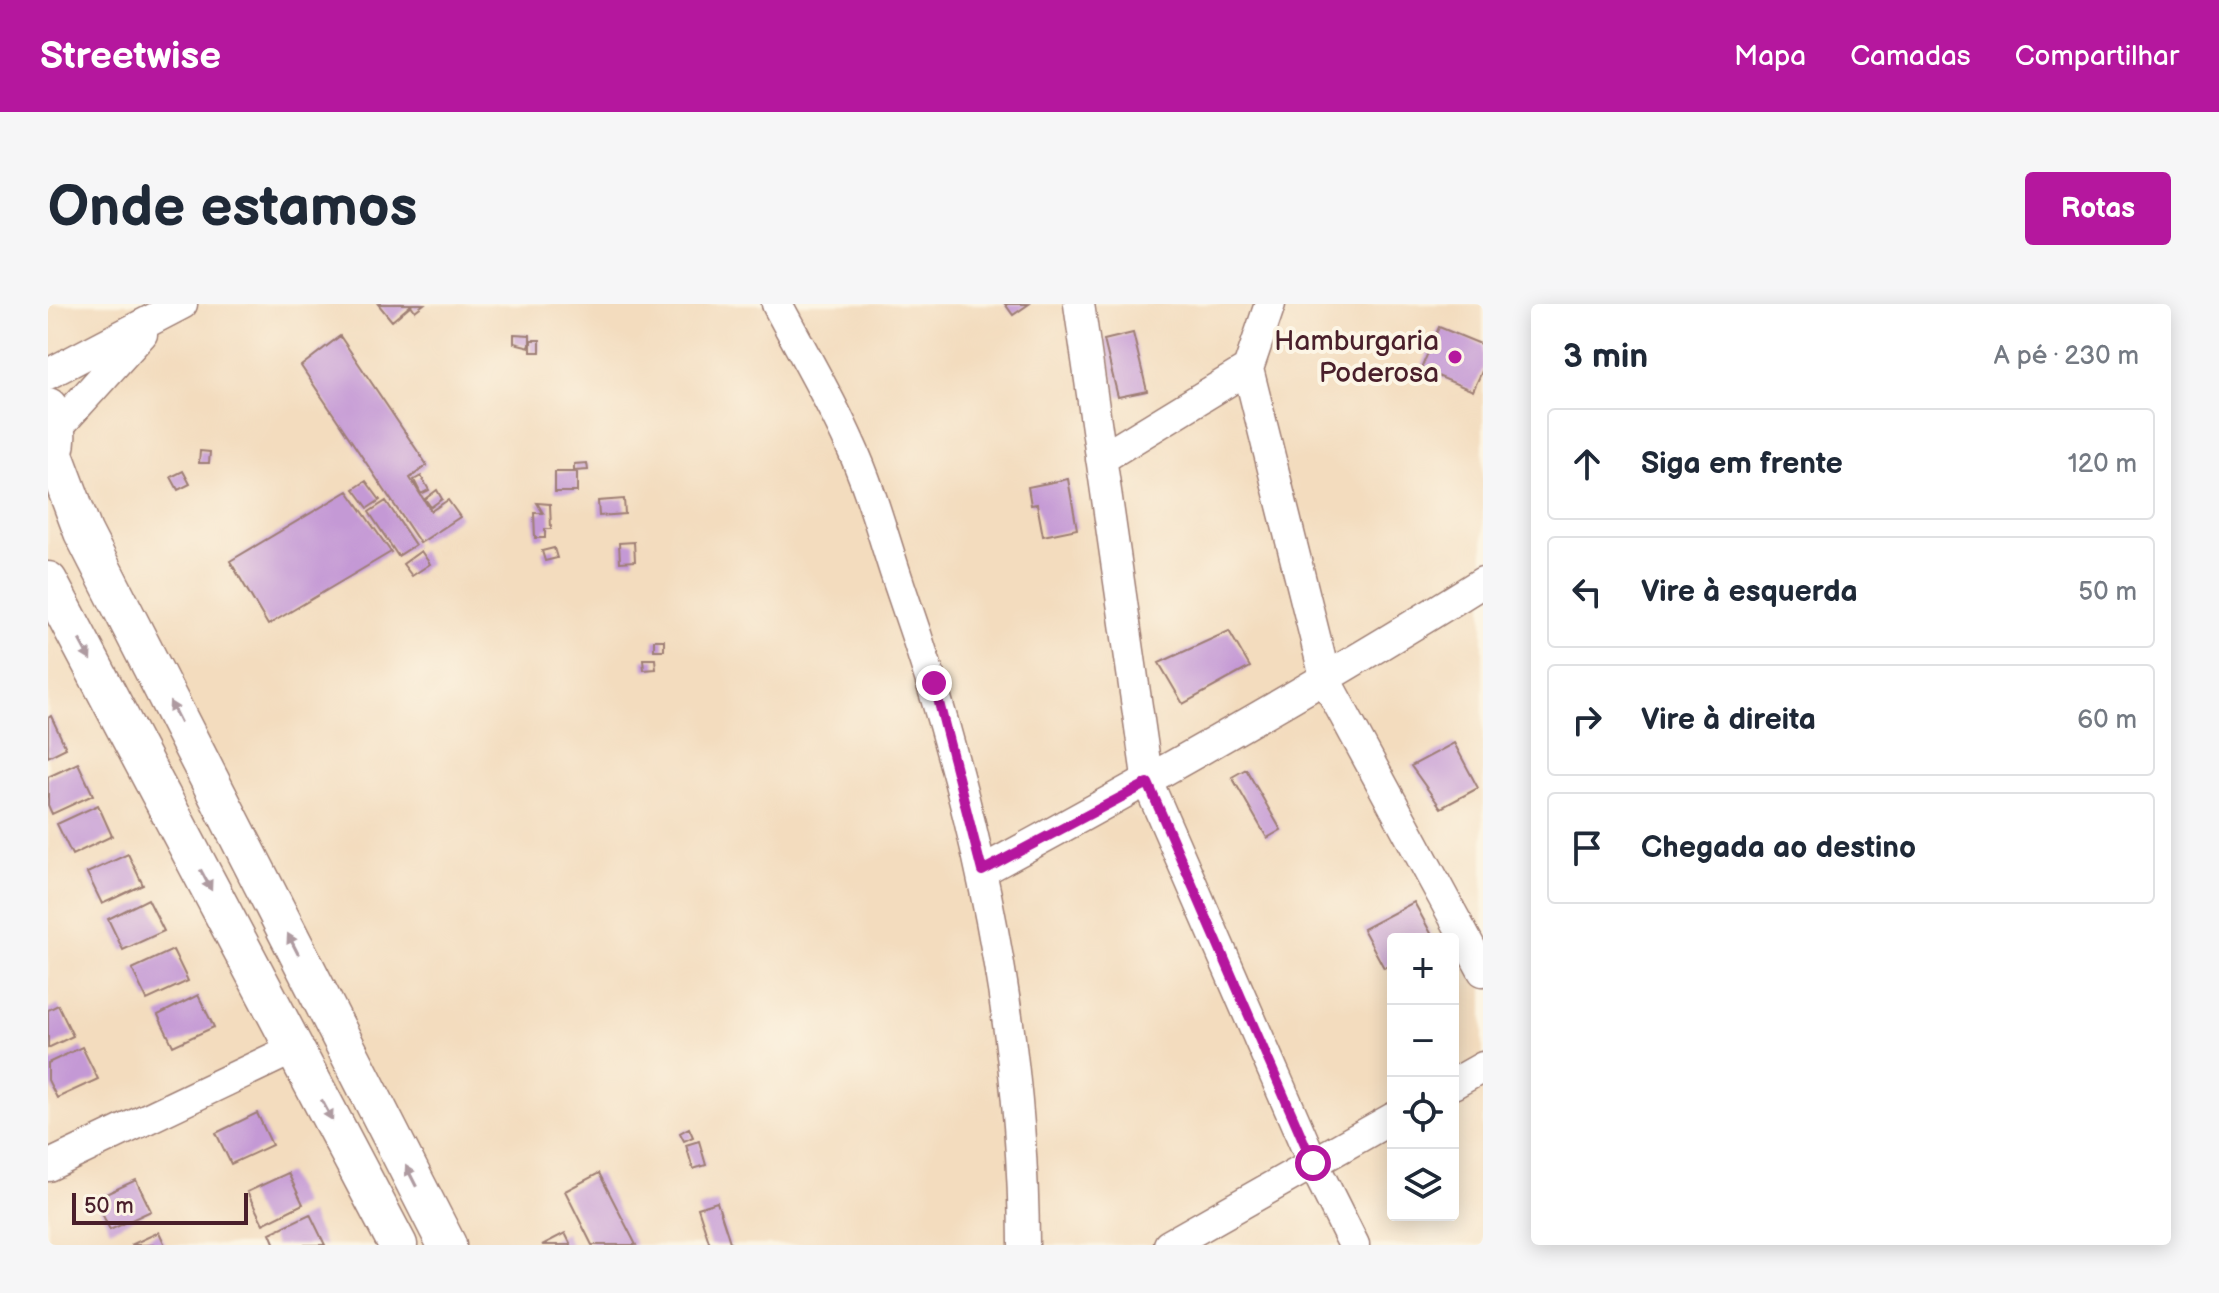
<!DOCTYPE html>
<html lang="pt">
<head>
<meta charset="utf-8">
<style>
	body { margin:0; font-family:"Balsamiq Sans",sans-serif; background:#f6f6f7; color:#1f2937 }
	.controls { position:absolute; right:24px; bottom:24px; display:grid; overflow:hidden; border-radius:8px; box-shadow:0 4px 20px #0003 }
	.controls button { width:72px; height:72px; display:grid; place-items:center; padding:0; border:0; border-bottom:2px solid #e0e1e3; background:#fff; color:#1f2937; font:40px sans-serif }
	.scale { position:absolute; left:24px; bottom:20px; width:176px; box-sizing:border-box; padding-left:8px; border:4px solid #4a1f2b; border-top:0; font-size:22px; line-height:28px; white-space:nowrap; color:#4a1f2b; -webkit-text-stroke:6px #fcf5e5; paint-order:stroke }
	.stop { position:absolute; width:24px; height:24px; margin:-18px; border:6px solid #b5179e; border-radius:50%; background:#fff }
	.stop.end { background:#b5179e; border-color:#fff; box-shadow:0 2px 8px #0008 }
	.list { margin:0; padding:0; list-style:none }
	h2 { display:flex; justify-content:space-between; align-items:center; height:104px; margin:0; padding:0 32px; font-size:34px }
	h2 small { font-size:26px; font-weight:400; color:#747a83 }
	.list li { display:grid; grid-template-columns:52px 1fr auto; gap:24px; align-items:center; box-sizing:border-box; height:112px; margin:0 16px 16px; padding:0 16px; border:2px solid #e0e1e3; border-radius:8px }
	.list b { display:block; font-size:30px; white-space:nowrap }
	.list em { font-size:26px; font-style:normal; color:#747a83 }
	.icon { flex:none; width:44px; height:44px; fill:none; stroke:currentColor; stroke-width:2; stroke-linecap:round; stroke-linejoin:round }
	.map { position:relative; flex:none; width:1435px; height:941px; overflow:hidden; border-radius:8px }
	header { display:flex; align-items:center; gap:48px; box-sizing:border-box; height:112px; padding:0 40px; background:#b5179e; color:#fff }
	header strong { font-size:38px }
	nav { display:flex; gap:44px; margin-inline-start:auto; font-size:28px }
	.intro { display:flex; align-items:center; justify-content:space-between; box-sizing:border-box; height:192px; padding:0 48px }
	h1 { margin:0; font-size:56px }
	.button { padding:20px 36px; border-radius:8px; background:#b5179e; color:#fff; font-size:28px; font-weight:700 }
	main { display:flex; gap:48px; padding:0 48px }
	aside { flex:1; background:#fff; border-radius:8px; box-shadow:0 4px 20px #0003 }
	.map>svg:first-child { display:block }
	.building { fill:#c499d5 }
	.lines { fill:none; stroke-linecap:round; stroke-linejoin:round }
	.minor-casing { stroke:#9e7e74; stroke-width:33 }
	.major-casing { stroke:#9e7e74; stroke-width:41 }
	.minor { stroke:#fff; stroke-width:30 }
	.major { stroke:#fff; stroke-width:38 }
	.oneway { fill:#ae9aa0 }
	.route { stroke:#b5179e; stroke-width:10 }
	.poi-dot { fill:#b5179e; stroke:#fcf5e5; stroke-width:3 }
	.labels { text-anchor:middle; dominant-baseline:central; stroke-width:8; stroke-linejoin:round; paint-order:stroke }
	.poi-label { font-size:28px; fill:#4a1f2b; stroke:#fcf5e5; text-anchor:end }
</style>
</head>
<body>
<header>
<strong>Streetwise</strong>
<nav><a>Mapa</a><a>Camadas</a><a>Compartilhar</a></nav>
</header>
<div class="intro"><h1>Onde estamos</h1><a class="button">Rotas</a></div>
<main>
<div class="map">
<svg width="1435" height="941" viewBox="0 0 1435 941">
	<rect width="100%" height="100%" fill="#fcf5e5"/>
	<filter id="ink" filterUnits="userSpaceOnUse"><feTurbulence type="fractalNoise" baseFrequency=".0125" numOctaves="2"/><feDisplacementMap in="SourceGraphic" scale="16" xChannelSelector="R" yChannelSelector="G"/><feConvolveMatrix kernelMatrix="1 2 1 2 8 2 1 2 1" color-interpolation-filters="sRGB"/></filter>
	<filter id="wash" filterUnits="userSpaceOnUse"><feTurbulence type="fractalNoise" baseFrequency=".006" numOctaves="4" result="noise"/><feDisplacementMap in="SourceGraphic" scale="32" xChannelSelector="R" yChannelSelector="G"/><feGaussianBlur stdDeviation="1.8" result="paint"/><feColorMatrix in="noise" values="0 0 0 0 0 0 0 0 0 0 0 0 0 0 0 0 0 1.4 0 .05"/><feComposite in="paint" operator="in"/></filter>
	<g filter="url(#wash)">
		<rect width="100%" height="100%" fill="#f3dcbe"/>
		<g id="blocks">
			<path class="building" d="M330 0H376L367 7 363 1 344 17Z
				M957 0H981L965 11Z
				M1391 23 1435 41V65L1425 87 1373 65Z
				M1085 29 1099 87 1070 93 1056 36Z
				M466 30 482 31V43L466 39Z
				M292 32 379 161 362 174 383 207 400 196 412 213 372 239 253 62Z
				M483 36H492V48H483Z
				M152 147 162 148 161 159H151Z
				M539 159 540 166 526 167V160Z
				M135 167 142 180 130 186 123 173Z
				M507 168H529V188H507Z
				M373 172 381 186 373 190 366 176Z
				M1020 175 1029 225 995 232 989 200 983 201 980 183Z
				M318 177 332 196 320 204 306 185Z
				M389 186 394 195 383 203 377 195Z
				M300 187 343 248 220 321 182 257Z
				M576 195 577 210 551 212 550 197Z
				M338 197 367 241 350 252 321 208Z
				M489 199 502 200 503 225H497V234H487L486 209H495Z
				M586 238 587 257 572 258 571 239Z
				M506 244 509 254 497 257 494 247Z
				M373 247 382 260 364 272 355 260Z
				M1181 327 1202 363 1135 400 1111 359Z
				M606 336H616V346H606Z
				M595 355H607L608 365 596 366Z
				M3 412 18 444 0 453V414Z
				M1406 439 1430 484 1393 504 1363 462Z
				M30 459 45 491 4 510 0 501V473Z
				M1198 465 1233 526 1219 534 1184 473Z
				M50 501 64 532 24 551 9 520Z
				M80 550 95 581 54 600 39 569Z
				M100 595 116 627 75 646 60 615Z
				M1366 598 1386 635H1345V659L1336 664 1315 625Z
				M125 646 140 677 99 696 84 665Z
				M150 691 166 723 125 742 110 711Z
				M10 701 25 732 0 744V706Z
				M34 743 50 775 9 794 0 776V759Z
				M209 809 224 841 183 860 168 829Z
				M641 824 645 833 636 837 632 829Z
				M651 837 658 861 645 865 638 841Z
				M240 869 255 900 215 920 199 888Z
				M551 869 588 941H544L517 887Z
				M88 876 103 907 62 926 47 895Z
				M669 898 683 941H662L650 904Z
				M262 910 277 941H227L222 929Z
				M111 928 117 941H83Z
				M517 929 523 941H494Z"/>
		</g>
	</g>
	<g filter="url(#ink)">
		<use href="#blocks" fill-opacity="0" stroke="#9e7e74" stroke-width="2"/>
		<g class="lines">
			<defs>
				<path id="minor" d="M729 0C753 46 781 92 802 140 823 185 836 236 852 283 926 495 975 716 976 941
					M1031 0 1100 479 1265 859 1306 941
					M1200 65 1278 377 1435 667
					M0 70 134 0
					M9 124 94 30
					M1053 155 1200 65 1222 0
					M934 567C1104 475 1271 381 1435 278
					M1405 780 1435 763
					M0 862 247 744
					M1121 941 1345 814"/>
				<path id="major" d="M0 103C12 122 10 144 0 164
					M6 151 35 228 399 941
					M0 277 350 941"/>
			</defs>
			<use href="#minor" class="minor-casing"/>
			<use href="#major" class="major-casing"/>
			<use href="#minor" class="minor"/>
			<use href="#major" class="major"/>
		</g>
		<defs><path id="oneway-solid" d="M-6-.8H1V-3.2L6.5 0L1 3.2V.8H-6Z" transform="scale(2)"/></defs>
		<g class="oneway">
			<use href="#oneway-solid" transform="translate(37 346) rotate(62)"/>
			<use href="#oneway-solid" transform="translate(127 408) rotate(-117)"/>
			<use href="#oneway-solid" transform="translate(158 576) rotate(62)"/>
			<use href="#oneway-solid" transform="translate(245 640) rotate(-117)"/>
			<use href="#oneway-solid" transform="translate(279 806) rotate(62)"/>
			<use href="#oneway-solid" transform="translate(363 872) rotate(-117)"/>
		</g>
	</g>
	<g class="lines" filter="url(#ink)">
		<path class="route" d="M886 379 934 567 1100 479 1265 859"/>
	</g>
	<circle class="poi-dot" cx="1407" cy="53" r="8"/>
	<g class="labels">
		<g class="poi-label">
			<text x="1391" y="37">Hamburgaria<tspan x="1391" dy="32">Poderosa</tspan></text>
		</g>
	</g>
</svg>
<div class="controls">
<button>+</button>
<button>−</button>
<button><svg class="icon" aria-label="locate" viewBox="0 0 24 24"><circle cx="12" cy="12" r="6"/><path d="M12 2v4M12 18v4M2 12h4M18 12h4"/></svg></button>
<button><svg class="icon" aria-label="layers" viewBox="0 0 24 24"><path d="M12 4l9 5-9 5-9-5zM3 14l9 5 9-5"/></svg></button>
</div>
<div class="scale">50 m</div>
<div class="stop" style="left:1265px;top:859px"></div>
<div class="stop end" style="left:886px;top:379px"></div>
</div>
<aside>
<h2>3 min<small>A pé · 230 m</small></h2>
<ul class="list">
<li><svg class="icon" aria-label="ahead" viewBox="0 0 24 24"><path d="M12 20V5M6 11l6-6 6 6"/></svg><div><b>Siga em frente</b></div><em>120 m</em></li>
<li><svg class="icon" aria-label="left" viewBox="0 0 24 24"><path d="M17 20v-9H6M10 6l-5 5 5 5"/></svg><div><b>Vire à esquerda</b></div><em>50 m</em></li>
<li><svg class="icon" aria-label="right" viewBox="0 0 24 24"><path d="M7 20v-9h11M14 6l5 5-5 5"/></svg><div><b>Vire à direita</b></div><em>60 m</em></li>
<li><svg class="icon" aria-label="arrive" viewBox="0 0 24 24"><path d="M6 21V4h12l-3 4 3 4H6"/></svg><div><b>Chegada ao destino</b></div></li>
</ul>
</aside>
</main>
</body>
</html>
